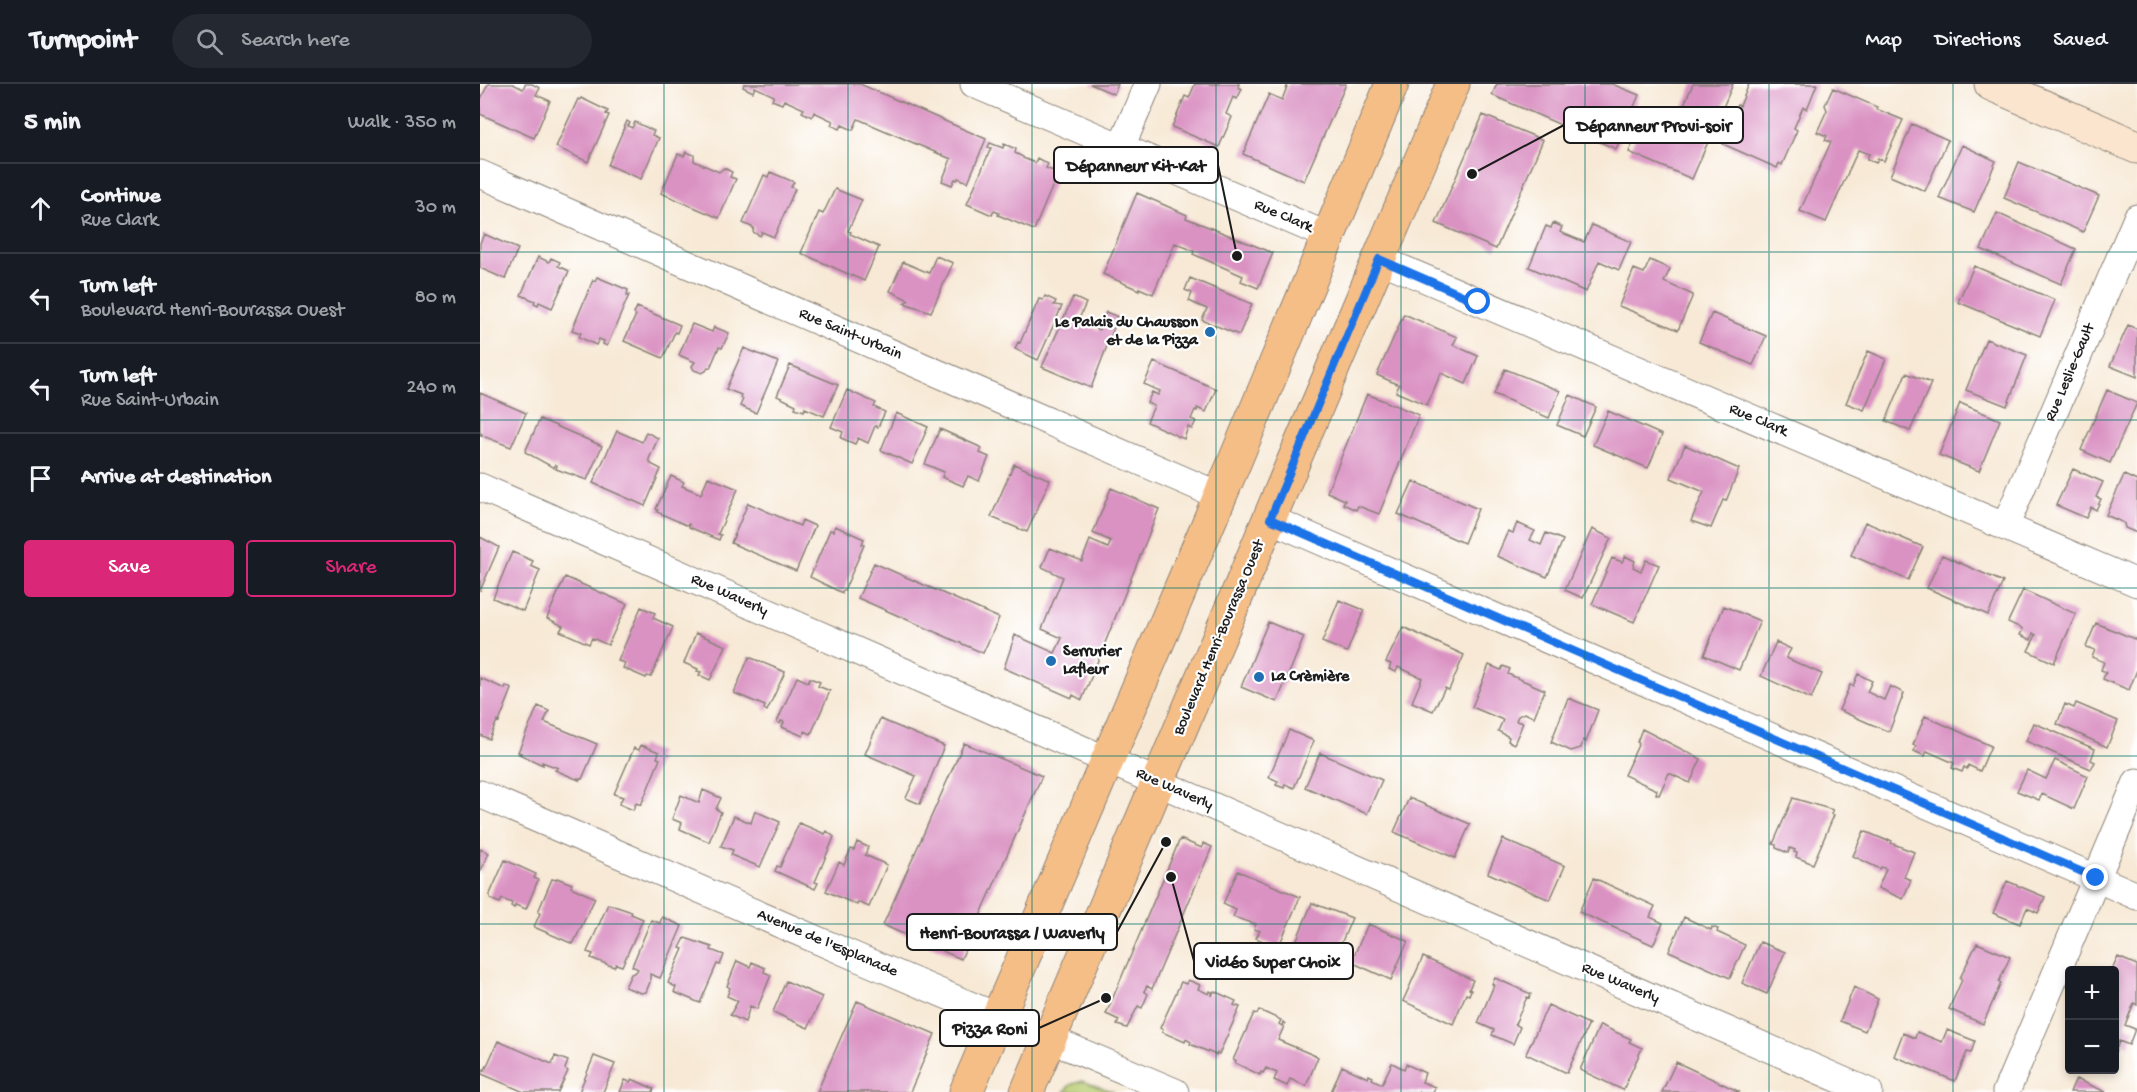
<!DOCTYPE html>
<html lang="en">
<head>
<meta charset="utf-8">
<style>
	body { margin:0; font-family:"Gochi Hand",sans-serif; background:#242831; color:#f1f3f6 }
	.controls { position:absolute; right:18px; bottom:18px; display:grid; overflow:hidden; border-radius:6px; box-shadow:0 3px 9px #0003 }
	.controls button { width:54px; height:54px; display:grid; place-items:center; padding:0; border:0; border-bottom:2px solid #363941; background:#171b24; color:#f1f3f6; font:30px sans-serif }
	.stop { position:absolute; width:18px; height:18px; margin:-14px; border:4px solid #1a73e8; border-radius:50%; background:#fff }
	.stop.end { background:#1a73e8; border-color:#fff; box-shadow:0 2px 6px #0008 }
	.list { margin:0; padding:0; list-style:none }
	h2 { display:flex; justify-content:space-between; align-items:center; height:78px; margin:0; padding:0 24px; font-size:26px }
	h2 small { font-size:20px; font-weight:400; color:#9ea1a6 }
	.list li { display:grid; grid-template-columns:39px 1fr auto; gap:18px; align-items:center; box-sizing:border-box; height:90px; padding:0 24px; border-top:2px solid #363941 }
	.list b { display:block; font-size:22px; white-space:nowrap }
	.list p { margin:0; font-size:20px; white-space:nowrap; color:#9ea1a6 }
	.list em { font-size:20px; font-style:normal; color:#9ea1a6 }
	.actions { display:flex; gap:12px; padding:18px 24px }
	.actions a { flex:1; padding:14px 0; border:2px solid #db2777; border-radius:6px; text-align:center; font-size:21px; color:#db2777 }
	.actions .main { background:#db2777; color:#fff }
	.icon { flex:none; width:33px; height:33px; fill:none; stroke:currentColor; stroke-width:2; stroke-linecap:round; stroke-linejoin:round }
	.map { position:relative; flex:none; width:1657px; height:1008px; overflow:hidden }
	header { display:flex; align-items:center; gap:36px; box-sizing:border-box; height:84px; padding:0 30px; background:#171b24; border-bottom:2px solid #363941 }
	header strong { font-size:28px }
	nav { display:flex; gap:33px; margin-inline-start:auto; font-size:21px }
	.search { width:420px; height:54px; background:#242831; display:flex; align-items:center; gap:15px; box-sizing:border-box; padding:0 21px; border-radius:33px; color:#9ea1a6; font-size:22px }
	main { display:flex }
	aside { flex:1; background:#171b24 }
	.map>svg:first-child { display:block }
	.green { fill:#b8cc6f; stroke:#6a7446; stroke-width:1.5 }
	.building { fill:#da92c3 }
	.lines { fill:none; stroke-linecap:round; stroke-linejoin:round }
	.street-casing { stroke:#8a8278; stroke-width:29 }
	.secondary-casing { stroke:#8a8278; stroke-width:35 }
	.primary-casing { stroke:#8a8278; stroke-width:35 }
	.street { stroke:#fff; stroke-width:27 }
	.secondary { stroke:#fbe5cf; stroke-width:33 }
	.primary { stroke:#f6be87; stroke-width:33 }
	.route { stroke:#1a73e8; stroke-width:8 }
	.grid { fill:none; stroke:#0f766e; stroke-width:1.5; stroke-opacity:0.55 }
	.poi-dot { fill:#1f6fb2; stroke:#fff; stroke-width:2 }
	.labels { text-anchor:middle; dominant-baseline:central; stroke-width:4.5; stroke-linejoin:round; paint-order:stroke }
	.street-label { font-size:16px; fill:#1c1c1c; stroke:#fff }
	.poi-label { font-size:16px; font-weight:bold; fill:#1c1c1c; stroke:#fff; text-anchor:start }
	.leader { fill:none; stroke:#1c1c1c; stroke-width:2 }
	.callout-dot { fill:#1c1c1c; stroke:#fff; stroke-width:2 }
	.callout { fill:#fff; stroke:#1c1c1c; stroke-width:2 }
	.callout-label { font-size:18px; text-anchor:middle; font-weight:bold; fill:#1c1c1c }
</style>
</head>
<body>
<header>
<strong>Turnpoint</strong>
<div class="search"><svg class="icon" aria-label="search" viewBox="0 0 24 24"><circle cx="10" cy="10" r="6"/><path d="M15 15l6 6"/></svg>Search here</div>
<nav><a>Map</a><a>Directions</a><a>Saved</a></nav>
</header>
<main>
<aside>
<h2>5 min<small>Walk · 350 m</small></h2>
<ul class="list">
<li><svg class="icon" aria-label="ahead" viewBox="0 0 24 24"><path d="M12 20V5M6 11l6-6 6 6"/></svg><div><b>Continue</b><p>Rue Clark</p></div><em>30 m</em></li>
<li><svg class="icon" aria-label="left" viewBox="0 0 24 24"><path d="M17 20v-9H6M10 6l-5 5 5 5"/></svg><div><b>Turn left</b><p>Boulevard Henri-Bourassa Ouest</p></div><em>80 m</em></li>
<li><svg class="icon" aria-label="left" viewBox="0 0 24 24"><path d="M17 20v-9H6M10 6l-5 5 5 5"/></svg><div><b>Turn left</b><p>Rue Saint-Urbain</p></div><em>240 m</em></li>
<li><svg class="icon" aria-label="arrive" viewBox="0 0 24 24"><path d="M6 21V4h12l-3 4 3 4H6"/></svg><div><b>Arrive at destination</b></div></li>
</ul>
<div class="actions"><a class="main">Save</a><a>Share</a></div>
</aside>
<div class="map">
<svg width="1657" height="1008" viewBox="0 0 1657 1008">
	<rect width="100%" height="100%" fill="#fff"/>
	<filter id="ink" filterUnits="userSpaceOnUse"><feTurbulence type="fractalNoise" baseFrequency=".0167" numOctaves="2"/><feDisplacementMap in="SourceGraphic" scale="12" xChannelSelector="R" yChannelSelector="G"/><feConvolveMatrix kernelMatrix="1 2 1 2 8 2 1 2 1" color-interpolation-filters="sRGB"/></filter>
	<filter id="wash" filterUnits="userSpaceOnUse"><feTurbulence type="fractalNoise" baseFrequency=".008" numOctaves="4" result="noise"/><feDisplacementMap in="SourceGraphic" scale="24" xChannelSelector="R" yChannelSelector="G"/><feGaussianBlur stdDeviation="1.35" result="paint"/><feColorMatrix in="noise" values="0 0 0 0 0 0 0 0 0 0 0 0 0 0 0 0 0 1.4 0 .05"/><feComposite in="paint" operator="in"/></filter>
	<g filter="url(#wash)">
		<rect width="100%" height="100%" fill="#f7e9d5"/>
		<path class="green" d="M602 997 634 1008H584L590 1001Z"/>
		<g id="blocks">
			<path class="building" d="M8 0H33L43 5 45 0H52L60 4 56 11 70 17 54 54 0 30V17Z
				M264 0H380L506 55 488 98 478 94 477 96 475 95 472 101 462 97 471 75 378 35 373 46 362 41 360 45 351 41 353 37 334 28 332 33 322 28 324 25 304 16 302 20 292 16 294 12 275 3 273 8 263 3Z
				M610 0H638L634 10Z
				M715 0H759L758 3 762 5 757 15 753 13 746 30 752 33 739 63 692 43 705 12 709 14Z
				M808 0H866L824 97 763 70 789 10 802 16Z
				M1017 0H1132L1159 11 1136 65 1012 11Z
				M1213 0H1253L1212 95 1149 68 1167 26 1196 39Z
				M1269 0H1337L1327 25 1323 23 1314 44 1317 46 1302 81 1299 79 1297 84 1243 60 1244 56 1242 55 1257 21 1260 22Z
				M1353 4 1397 23 1396 25 1423 36 1404 77 1398 74 1396 79 1387 75 1389 70 1378 66 1346 138 1320 127 1351 58 1345 56 1347 52 1337 48 1347 26 1345 21Z
				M101 14 128 27 126 30 129 31 108 78 76 63 98 15 100 16Z
				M1003 31 1063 56 1016 165 956 139Z
				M147 37 150 39 148 42 152 44 155 38 174 47 172 51 179 54 161 95 128 81Z
				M1432 40 1468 56 1445 107 1410 92Z
				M510 59 523 64 524 60 536 65 535 69 543 73V74L555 79 557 74 568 80 566 84 578 89 554 146 518 131 519 129 514 127 512 131 487 120 511 64 508 63Z
				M1482 61 1516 77 1494 128 1459 114Z
				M206 68 214 71V77L239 88 244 84 252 88 250 93 256 95 239 134 181 109 198 70 204 72Z
				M1539 78 1619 112 1603 148 1524 114Z
				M290 88 314 98 311 103 315 105 294 153 282 148 280 152 273 148 274 144 263 139 284 91 288 93Z
				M355 105 382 116 368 147 371 148 370 150 399 163 384 197 321 169 339 128 343 130Z
				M657 109 707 131 706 134 793 169 778 204 761 197 763 192 713 170 714 167 695 159 673 210 659 204V206L623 190Z
				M1517 129 1596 165 1581 200 1501 165Z
				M1073 139 1082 143 1080 148 1104 158 1112 141 1151 158 1139 186 1119 177 1106 208 1049 183 1066 142 1071 144Z
				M4 150 38 165 25 195 0 184V159Z
				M456 172 473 179 451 228 424 219 429 216 410 207 423 178 449 189Z
				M58 173 69 178 71 174 80 178 78 182 89 187 72 224 59 218 58 221 54 219 55 217 41 211Z
				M1170 176 1190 185 1184 198 1213 211 1198 246 1139 222 1154 185 1164 189Z
				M1494 182 1575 216 1560 252 1478 218Z
				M117 193 148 206 147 211H149L127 262 123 260 124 257 119 255 116 261 99 253 101 249 92 246 113 196 115 197Z
				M710 194 772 220 759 251 722 236 727 225 709 217 712 209 705 206Z
				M565 212 576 217 574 221 582 222 558 276 535 265 538 258 540 259 559 215 563 216Z
				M593 213 606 219 598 237 619 246 626 228 638 233 611 304 562 283Z
				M157 223 200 241 197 249 195 248 183 274 144 257 156 231 154 230Z
				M1232 229 1286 252 1273 281 1219 258Z
				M924 230 977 253 973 261 998 272 986 300 961 289 947 321 916 308 919 301 897 291Z
				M212 240 232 248 234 243 249 249 242 264 239 263 230 284 228 283 226 287 222 289 214 286 212 282 215 278 199 271Z
				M1648 241 1657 245V293L1630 282Z
				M1506 255 1547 271 1527 322 1486 306Z
				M264 264 298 278 276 329 260 322 263 315 260 314 261 311 246 305Z
				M1388 267 1406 275 1384 326 1366 319Z
				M674 278 736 305 726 328 717 324V327L715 326 711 335 716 337 712 345 708 343 704 355 667 338 674 322 667 319 672 308 678 311 680 307 664 300Z
				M310 281 358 301 344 332 325 324 324 327 315 324 316 321 297 312Z
				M1025 285 1080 307 1069 334 1014 310Z
				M1426 289 1451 299 1430 347 1406 337Z
				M367 306 396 319 394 323 405 328 398 343 395 342 388 359 378 354 375 360 361 354 363 348 351 343Z
				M1627 306 1657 319 1630 379 1601 366Z
				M0 309 46 329 31 363 0 351 2 350 0 349Z
				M887 310 939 331 899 430 878 422 876 426 863 420 865 416 847 408Z
				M1090 311 1116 323 1103 352 1077 341Z
				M1480 319 1520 336 1499 387 1459 371Z
				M1128 327 1182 351 1168 384 1113 361Z
				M416 329 448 343 432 380 401 366Z
				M60 335 122 362 107 396 76 385 77 382 75 381 74 384 45 368Z
				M460 345 502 364 500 369 509 373 499 397 488 392 483 402 462 393 464 388 445 380Z
				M137 347 162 358 166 348 178 354 169 375 171 380 181 385 165 422 113 399Z
				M1205 361 1259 385 1246 417 1243 416 1231 444 1211 437 1224 408 1191 394Z
				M534 380 570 396 547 448 511 433Z
				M1593 385 1623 398 1616 413 1621 415 1616 426 1611 423 1606 434 1576 421Z
				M1644 391 1657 397V449L1645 444 1644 439 1626 431Z
				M191 392 204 398 202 402 221 410 228 393 258 405 238 450 241 451 239 456 209 443V440L206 441 177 428 178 426 176 425Z
				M933 397 998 425 984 459 918 430Z
				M631 404 679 425 602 616 593 611 592 614 524 584 535 551 575 569 582 554 562 545 583 493 562 483 570 464 602 477 610 456 628 464 631 457 613 449Z
				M268 419 320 442 322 436 335 442 316 487 251 459Z
				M1385 438 1443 463 1428 496 1371 471Z
				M1037 439 1055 447 1050 456 1061 461 1066 449 1083 456 1067 493 1017 472 1028 447 1033 449Z
				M355 442 384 455 382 460 384 461 364 507H362V509L330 493 350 446 353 447Z
				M1112 445 1131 454 1103 514 1085 506Z
				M0 453 19 463 0 507Z
				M32 468 53 477 51 482 60 486 43 527 13 514Z
				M1462 471 1523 498 1508 531 1447 504Z
				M1145 472 1155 477 1153 483 1161 487 1166 476 1179 481 1154 538 1112 520 1132 474 1142 478Z
				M394 479 519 534 503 569 378 514Z
				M85 493 147 520 128 561 112 554 109 560 80 547 83 542 67 534Z
				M1543 506 1596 530 1574 579 1548 567 1556 551 1553 549 1551 556 1540 551 1543 545 1528 538Z
				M859 516 884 526 867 568 842 558Z
				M1244 522 1280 537 1259 586 1224 571Z
				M161 523 175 529 173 534 193 543 171 593 167 592 166 594 143 584 145 579 138 577Z
				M788 538 824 553 797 618 761 603Z
				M1616 539 1657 556V586L1649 606 1623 595 1626 588 1621 586 1624 578 1612 573 1615 566 1606 563Z
				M923 543 984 571 969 606 965 604 953 627 932 618 942 594 918 583 916 588 909 585 911 580 906 578Z
				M216 549 246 562 230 596 219 591 221 588 217 587 218 585 204 579Z
				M1296 558 1311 565 1306 574 1342 590 1331 615 1281 592Z
				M269 573 305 588 287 627 284 625 285 622 254 609Z
				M1009 581 1021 586 1023 582 1030 585 1028 590 1065 606 1054 633 1044 629 1038 632 1036 637 1043 639 1034 660 1028 657 1029 653 1018 647 1023 636 992 623Z
				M1378 590 1392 597 1387 608 1404 616 1410 602 1424 609 1409 648 1359 626 1370 601 1373 602Z
				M317 593 328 598 330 594 340 598 338 602 350 607 331 650 325 647 323 652 302 643 304 638 301 637 300 640 297 638Z
				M0 594 25 605 26 602 32 605 19 638 17 637 9 655 0 651Z
				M1088 614 1118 626 1106 658 1103 656 1101 664 1091 667 1071 658Z
				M1596 619 1638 637 1627 663 1577 640 1585 620 1594 624Z
				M58 622 69 627 64 638 117 660 102 695 98 694 99 696 75 686 78 684 62 678 63 681 39 670 41 669 38 668Z
				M1445 632 1511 662 1500 687 1488 681 1487 685 1484 683 1482 688 1472 684 1474 679 1447 667 1445 672 1434 667 1436 662 1433 661Z
				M400 635 464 662 440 720 426 714 436 692 385 670Z
				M1554 639 1615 665 1611 676 1615 678 1611 685 1546 657Z
				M1162 645 1221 675 1210 699 1189 689 1179 711 1176 710 1177 706 1144 691 1159 659 1157 658Z
				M809 646 834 657 814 704 805 700 804 704 796 701 798 697 789 693Z
				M484 659 562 692 481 875 403 841Z
				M161 661 179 668 177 674 180 675 161 721 156 719 153 726 139 720 143 713 134 710 154 664 159 666Z
				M840 669 902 696 887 730 825 703Z
				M1575 676 1608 692 1594 725 1562 710 1559 716 1537 707 1547 686 1566 695Z
				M223 706 241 714 236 725 241 728 229 758 200 745 202 739 192 735 201 711 219 719Z
				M929 714 990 740 975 774 914 748Z
				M1313 714 1353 726 1351 730 1354 731 1333 780 1316 773 1317 769 1314 768 1315 766 1310 764 1308 769 1296 764V761L1293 760Z
				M275 727 300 738 280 783 251 771 253 766 241 762 254 732 271 739Z
				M319 739 345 750 347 747 354 753 335 798 338 799 335 805 295 787 297 782 300 783Z
				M1384 747 1408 757V755L1412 757 1411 759 1434 768 1424 793 1431 796 1423 815 1398 804 1406 785 1401 783 1400 785 1373 772Z
				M700 755 722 764 723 759 732 763 672 905 667 902 664 907 668 910 662 924 658 922 647 944 637 941 639 936 626 930Z
				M1023 755 1085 782 1070 816 1008 789Z
				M377 758 388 763 385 771 407 781 389 823 378 818 377 821 346 807 359 778 364 781 371 765 374 766Z
				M0 765 9 769 0 789Z
				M25 776 56 790 54 794 58 796 46 825 35 821 34 824 31 822 32 819 22 815 20 819 10 815V810Z
				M758 787 820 813 798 864 776 854 780 847 774 845 776 840 753 833 756 826 743 820Z
				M77 794 92 800 91 803 115 814 93 860 54 843 60 829 58 828 72 795 76 796Z
				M1114 794 1175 822 1170 833 1183 839 1173 861 1099 828Z
				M1527 797 1565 813 1558 829 1547 824 1540 840 1513 829Z
				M832 819 872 834 849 888 844 886 843 889 815 878 817 875 810 872Z
				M128 820 152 828 151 830 163 835 142 882 136 880 134 883 111 874 113 870 107 868Z
				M182 833 202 842 180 894 170 890V898L166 908 161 909 145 903 151 890 156 888 158 885 152 882 171 836 180 839Z
				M1204 833 1231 846 1232 843 1238 845 1237 848 1265 861 1250 894 1189 867Z
				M888 840 928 857 911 896 871 878Z
				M205 854 232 863 231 866 244 871 240 881 237 880 220 919 194 908 196 903 188 899 203 865 200 864Z
				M1280 858 1305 868 1287 910 1262 899Z
				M1497 859 1530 873 1519 898 1521 899 1503 940 1469 925 1482 896 1480 894Z
				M943 873 993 896 989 905 991 906 989 911 986 910 973 940 923 917Z
				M1638 873 1657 881V921L1654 919 1645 941 1655 945 1649 961 1639 957 1635 969V886H1632Z
				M257 877 270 883 272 878 285 884 284 888 291 891 277 925 270 922 265 938 250 931 258 917 247 912 250 904 247 902Z
				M1015 894 1051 910 1049 914 1047 913 1035 940 1040 943 1033 960 1012 951 1014 946 998 939 1014 901 1012 900Z
				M708 896 720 901 718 905 729 910 730 907 732 908V912L734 907 756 917 754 921 760 923 739 970 737 969 736 971 710 960 711 958 706 955 705 958 682 948 683 946 680 944 701 898 706 900Z
				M306 897 342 913 328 944 293 928Z
				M1374 903 1398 915 1385 947 1360 937Z
				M377 917 455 950 430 1008H337Z
				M1068 921 1109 940 1087 989 1046 970Z
				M779 926 801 936 799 940 802 942 803 938 805 940 798 956 838 973 826 1002 810 995 807 1002 794 996 797 989 786 984 783 989 781 988 780 991 755 979 756 977 753 976 774 929 777 930Z
				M1120 941 1151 955 1149 958 1162 964 1143 1006 1100 986Z
				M1467 946 1495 957 1491 969 1487 968 1475 997 1414 972 1423 949 1435 954 1437 948 1462 958Z
				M18 957 72 980 75 972 88 977 85 985 88 987 78 1008H44L2 990 4 985 5 986Z
				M114 972 135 980 123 1008H99Z
				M1196 978 1260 1008H1182Z
				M912 979 924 985 926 980 945 989 942 998 955 1003 953 1008H851L862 982 888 994 889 991 893 993 892 995 902 1000Z
				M152 995 174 1005 173 1008H140L145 996 150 998Z
				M1596 995 1626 1008H1590Z"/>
		</g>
	</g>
	<g filter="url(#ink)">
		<use href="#blocks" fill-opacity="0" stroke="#8a8278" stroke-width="1.5"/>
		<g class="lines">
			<defs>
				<path id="street" d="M494 0 848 152
					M641 63 668 0
					M0 90 740 412
					M899 175 1657 499
					M0 403 1389 1008
					M790 435 1657 812
					M1525 443 1657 134
					M0 710 381 875 695 1008
					M1526 1008 1657 698"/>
				<path id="secondary" d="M1511 0 1657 63"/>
				<path id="primary" d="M486 1008 752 384 912 0
					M547 1008 973 0"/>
			</defs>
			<use href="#street" class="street-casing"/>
			<use href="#secondary" class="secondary-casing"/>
			<use href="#primary" class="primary-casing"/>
			<use href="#street" class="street"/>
			<use href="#secondary" class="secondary"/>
			<use href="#primary" class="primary"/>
		</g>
	</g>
	<g class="lines" filter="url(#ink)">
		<path class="route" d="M998 218 899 175 790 435 1616 794"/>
	</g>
	<path class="grid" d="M184 0V1008M368 0V1008M552 0V1008M736 0V1008M921 0V1008M1105 0V1008M1289 0V1008M1473 0V1008M0 168H1657M0 336H1657M0 504H1657M0 672H1657M0 840H1657"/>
	<g class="poi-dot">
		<circle cx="730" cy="248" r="6"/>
		<circle cx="571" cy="577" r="6"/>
		<circle cx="779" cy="593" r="6"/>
	</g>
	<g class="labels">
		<g class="street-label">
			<text transform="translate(803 133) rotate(23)">Rue Clark</text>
			<text transform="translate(370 251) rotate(23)">Rue Saint-Urbain</text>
			<text transform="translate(1591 289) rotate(-67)">Rue Leslie-Gault</text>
			<text transform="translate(1278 337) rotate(23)">Rue Clark</text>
			<text transform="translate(249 512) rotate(24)">Rue Waverly</text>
			<text transform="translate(740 554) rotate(-67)">Boulevard Henri-Bourassa Ouest</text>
			<text transform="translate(694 706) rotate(24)">Rue Waverly</text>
			<text transform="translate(347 860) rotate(23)">Avenue de l'Esplanade</text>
			<text transform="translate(1140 900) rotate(23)">Rue Waverly</text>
		</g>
		<g class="poi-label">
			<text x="718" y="239" text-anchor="end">Le Palais du Chausson<tspan x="718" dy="18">et de la Pizza</tspan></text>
			<text x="583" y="568">Serrurier<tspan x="583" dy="18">Lafleur</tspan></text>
			<text x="791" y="593">La Crèmière</text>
		</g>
	</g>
	<path class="leader" d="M992 90L1084 41M757 172L738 81M686 758L637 848M691 793L714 877M626 914L559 944"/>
	<g class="callout-dot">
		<circle cx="992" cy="90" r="6"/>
		<circle cx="757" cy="172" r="6"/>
		<circle cx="686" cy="758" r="6"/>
		<circle cx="691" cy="793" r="6"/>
		<circle cx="626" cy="914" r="6"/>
	</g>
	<g class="callout">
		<rect x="1084" y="23" width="179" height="36" rx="6"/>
		<rect x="574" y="63" width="164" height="36" rx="6"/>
		<rect x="427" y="830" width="210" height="36" rx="6"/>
		<rect x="714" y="859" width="159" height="36" rx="6"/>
		<rect x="460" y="926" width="99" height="36" rx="6"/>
	</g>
	<g class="callout-label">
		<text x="1174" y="47">Dépanneur Provi-soir</text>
		<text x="656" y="87">Dépanneur Kit-Kat</text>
		<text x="532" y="854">Henri-Bourassa / Waverly</text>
		<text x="793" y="883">Vidéo Super Choix</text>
		<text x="510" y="950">Pizza Roni</text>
	</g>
</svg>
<div class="controls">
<button>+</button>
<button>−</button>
</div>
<div class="stop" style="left:998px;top:218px"></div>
<div class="stop end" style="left:1616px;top:794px"></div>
</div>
</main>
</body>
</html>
